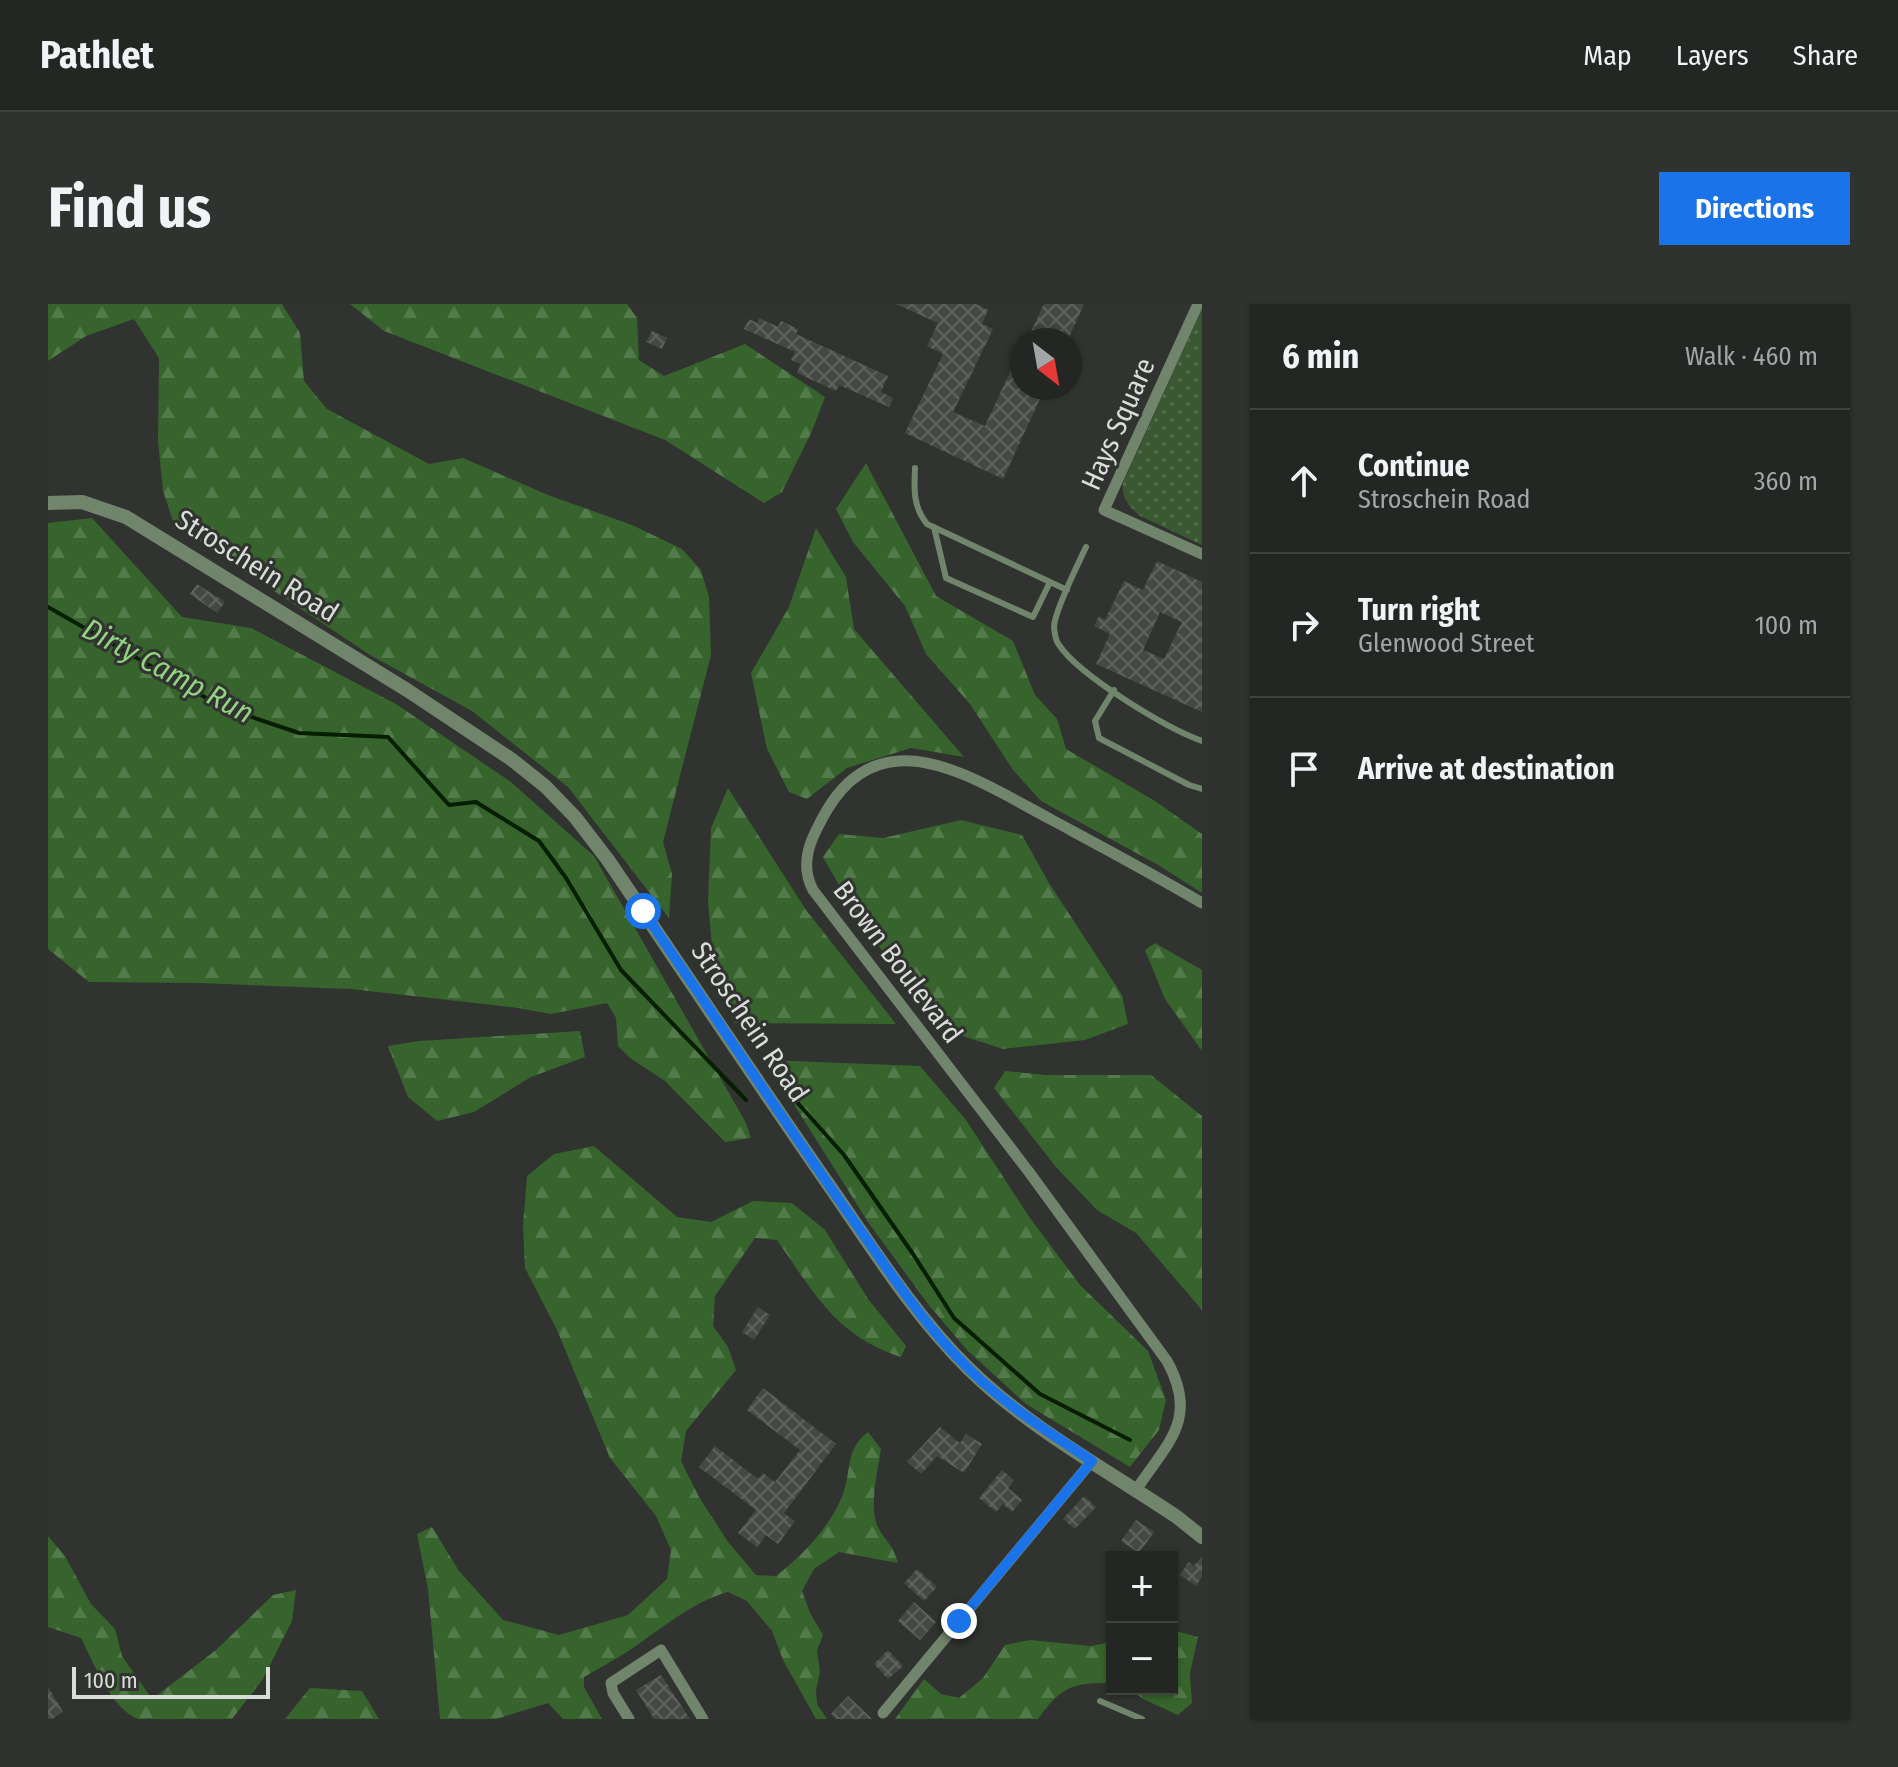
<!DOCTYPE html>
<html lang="en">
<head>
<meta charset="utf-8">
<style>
	body { margin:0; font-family:"Fira Sans Condensed",sans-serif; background:#303230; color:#f1f3f6 }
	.controls { position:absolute; right:24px; bottom:24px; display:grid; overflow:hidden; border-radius:0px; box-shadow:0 2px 6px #0004 }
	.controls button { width:72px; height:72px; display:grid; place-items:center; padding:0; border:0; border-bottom:2px solid #414341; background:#242623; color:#f1f3f6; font:40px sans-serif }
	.compass { position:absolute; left:962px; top:24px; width:72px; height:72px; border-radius:50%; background:#242623; box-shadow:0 2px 6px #0004; rotate:149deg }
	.scale { position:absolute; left:24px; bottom:20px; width:198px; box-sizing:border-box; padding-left:8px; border:4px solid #dbddda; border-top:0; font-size:22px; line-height:28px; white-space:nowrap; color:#dbddda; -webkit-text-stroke:6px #30332f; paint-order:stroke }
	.stop { position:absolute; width:24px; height:24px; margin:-18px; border:6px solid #1a73e8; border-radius:50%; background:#fff }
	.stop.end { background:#1a73e8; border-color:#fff; box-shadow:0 2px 8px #0008 }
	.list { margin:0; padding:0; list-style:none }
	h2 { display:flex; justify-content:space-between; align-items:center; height:104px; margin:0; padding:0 32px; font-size:34px }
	h2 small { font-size:26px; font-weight:400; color:#a3a5a6 }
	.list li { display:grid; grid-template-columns:52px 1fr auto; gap:24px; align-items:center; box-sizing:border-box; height:144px; padding:0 32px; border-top:2px solid #414341 }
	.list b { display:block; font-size:30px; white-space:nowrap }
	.list p { margin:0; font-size:26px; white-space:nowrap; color:#a3a5a6 }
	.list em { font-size:26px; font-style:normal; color:#a3a5a6 }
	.icon { flex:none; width:44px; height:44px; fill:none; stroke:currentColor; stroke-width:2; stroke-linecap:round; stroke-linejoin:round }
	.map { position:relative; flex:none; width:1154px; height:1415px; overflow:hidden; border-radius:0px }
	header { display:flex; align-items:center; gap:48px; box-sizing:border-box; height:112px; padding:0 40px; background:#242623; border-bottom:2px solid #414341 }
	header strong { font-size:38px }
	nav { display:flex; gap:44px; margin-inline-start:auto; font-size:28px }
	.intro { display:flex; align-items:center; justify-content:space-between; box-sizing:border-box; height:192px; padding:0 48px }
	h1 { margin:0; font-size:56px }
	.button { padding:20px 36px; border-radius:0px; background:#1a73e8; color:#fff; font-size:28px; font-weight:700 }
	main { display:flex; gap:48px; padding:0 48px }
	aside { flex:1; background:#242623; border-radius:0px; box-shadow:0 2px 6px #0004 }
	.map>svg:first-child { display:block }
	.grass { fill:url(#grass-dots) }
	.forest { fill:url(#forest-firs) }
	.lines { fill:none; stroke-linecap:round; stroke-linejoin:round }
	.stream { stroke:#071e02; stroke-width:4 }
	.building { fill:url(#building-cross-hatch); fill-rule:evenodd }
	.service { stroke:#71856c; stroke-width:6 }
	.minor { stroke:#71856c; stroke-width:11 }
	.tertiary { stroke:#71856c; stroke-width:14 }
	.route { stroke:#1a73e8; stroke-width:10 }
	.labels { text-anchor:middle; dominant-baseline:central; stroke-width:6; stroke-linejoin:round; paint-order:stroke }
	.street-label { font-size:28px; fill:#dbddda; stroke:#30332f }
	.water-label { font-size:30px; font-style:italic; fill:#92d482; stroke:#30332f }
</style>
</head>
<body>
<header>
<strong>Pathlet</strong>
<nav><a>Map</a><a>Layers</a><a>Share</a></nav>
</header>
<div class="intro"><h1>Find us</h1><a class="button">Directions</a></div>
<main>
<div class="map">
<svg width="1154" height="1415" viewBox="0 0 1154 1415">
	<defs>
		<pattern id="grass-dots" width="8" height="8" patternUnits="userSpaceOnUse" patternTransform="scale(2)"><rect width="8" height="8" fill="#3a5932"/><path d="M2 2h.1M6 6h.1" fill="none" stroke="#56704f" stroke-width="1.8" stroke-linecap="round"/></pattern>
		<pattern id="forest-firs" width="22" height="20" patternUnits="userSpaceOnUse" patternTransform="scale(2)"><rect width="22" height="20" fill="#37642c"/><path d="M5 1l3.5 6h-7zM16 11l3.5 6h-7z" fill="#537a4a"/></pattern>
		<pattern id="building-cross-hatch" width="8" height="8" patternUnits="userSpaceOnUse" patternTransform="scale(2)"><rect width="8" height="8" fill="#454844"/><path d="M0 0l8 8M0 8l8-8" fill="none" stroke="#5f625e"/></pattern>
	</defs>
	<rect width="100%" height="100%" fill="#30332f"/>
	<path class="grass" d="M1154 5V241L1092 212C1081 203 1073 193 1075 179Z"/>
	<path class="forest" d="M0 0H234L252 29 256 77 279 105 381 160 415 154 500 191 584 221 634 245 653 266 661 293 663 351 615 538 624 570 621 614 520 483 424 407 322 351 126 220 115 187 110 137 111 54 86 15 38 32 0 57Z
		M302 0H579L589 14 591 56 616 72 697 40 777 93 764 127 734 188 716 199 617 136 336 27Z
		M818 159 888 292 965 337 987 391 1009 415 1018 445 1107 497 1154 530V589L1112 562 993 497 965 466 922 400 878 350 857 302 805 238 788 205Z
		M44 214 134 313 203 324 348 400 463 478 546 552 698 819 703 834 677 838 617 777 582 754 570 742 568 714 559 699 503 710 470 704 303 685 151 679 41 678 0 645V219Z
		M768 224 798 273 806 325 916 453 863 444 799 464 759 495 741 488 719 445 703 369 741 303Z
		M680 484 758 606 848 720 687 719 667 677 660 597 663 524Z
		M913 516 974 531 1001 579 1074 691 1080 720 1037 736 955 745 890 724 808 611 775 553 791 530 835 534Z
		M1107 639 1154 666V747L1117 695 1097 646Z
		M532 727 537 753 483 773 426 808 389 817 360 793 340 742 371 737Z
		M718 756 872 762 918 816 982 914 1032 981 1100 1047 1118 1096 1111 1126 1082 1163 978 1100 919 1046 880 1000 820 918Z
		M957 767 998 771H1103L1154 812V1006L1088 929 1049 906 1008 863 946 784Z
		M546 842 629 913 663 918 705 897 744 899 777 926 820 995 858 1042 853 1053C788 1032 766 989 729 936L707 934 667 992 665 1022 680 1043 688 1066 638 1127 633 1157 651 1193 680 1238 708 1271 728 1272C755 1251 783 1222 795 1190 804 1164 797 1146 820 1128L833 1145C830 1166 821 1200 829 1221 836 1236 845 1240 850 1259L791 1248 766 1265 754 1287 762 1309 775 1331 769 1346 772 1368 768 1386 769 1400 779 1415H768L735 1356 724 1327 699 1297 680 1288C640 1299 608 1330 574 1351 561 1359 548 1366 536 1373V1383L554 1415H515L500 1399 448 1415H392L380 1285 369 1230 384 1223 411 1267 455 1316 511 1331 580 1311 619 1275 623 1246 608 1212 562 1154 509 1026 477 964 475 922 479 872 506 850Z
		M0 1232 17 1252 43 1300 67 1325 74 1352 104 1395 168 1346 225 1291 248 1286 244 1317 215 1375 184 1415C167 1415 102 1415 90 1415 63 1405 45 1357 33 1334L0 1323Z
		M1124 1326 1150 1333 1142 1369 1144 1399 1130 1411 1095 1395 1081 1385H1124Z
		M982 1336 1043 1342 1064 1338V1379C1024 1378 1013 1383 990 1415H847L876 1375 893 1390 911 1394 935 1374 957 1341Z
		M262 1384 314 1387 331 1415H237Z"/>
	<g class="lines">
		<path class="stream" d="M0 303 174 403 251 429 340 433 401 501 428 498 491 537 518 574 573 666 698 796
			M747 796 796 851 865 950 906 1014 992 1090 1082 1136"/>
	</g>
	<path class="building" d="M848 0H928L940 6 934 20 945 25 905 108 937 122 974 42V84H997L955 175 857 129 895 50 879 42 890 19Z
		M996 0H1036L1020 36H979Z
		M711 14 730 23 733 17 750 25 748 30 840 72 833 88 845 94 841 103 791 81 788 87 749 69 753 60 743 56 747 48 696 25 701 15 709 19Z
		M604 27 619 34 614 45 598 38Z
		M1109 257 1154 278V408L1048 360 1062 330 1046 322 1051 312 1057 316 1076 277 1095 286ZM1112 308 1134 318 1116 355 1095 346Z
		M149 280 177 298 169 309 142 290Z
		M710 1003 722 1011 706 1036 694 1028Z
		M715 1084 788 1140 736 1209 747 1217 730 1240 718 1231 709 1243 690 1229 708 1206 651 1163 667 1142 710 1175 715 1169 727 1178 752 1146 699 1106Z
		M892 1123 912 1139 918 1130 934 1140 916 1169 889 1152 873 1170 859 1158Z
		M954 1166 966 1176 960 1184 974 1196 964 1208 955 1200 948 1208 931 1194Z
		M1036 1192 1048 1203 1027 1225 1015 1215Z
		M1088 1216 1106 1228 1091 1249 1073 1237Z
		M1154 1252V1273L1148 1282 1132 1271 1141 1258 1146 1262Z
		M869 1265 889 1283 876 1297 856 1279Z
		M866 1298 888 1318 872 1336 850 1317Z
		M840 1346 855 1362 840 1375 826 1360Z
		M613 1371 642 1415H606L588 1386Z
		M0 1383 15 1408 4 1415H0Z
		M800 1392 824 1415H788L783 1410Z"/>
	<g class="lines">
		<path class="service" d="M867 164C866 185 865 203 879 220L1019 286
			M886 223 898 274 985 313 1002 278
			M1038 243C1030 260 1006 308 1006 323 1007 330 1007 336 1011 341 1032 372 1118 424 1154 437
			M1066 386 1047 417 1051 434 1141 481 1154 485
			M1052 1397 1094 1415"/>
		<path class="minor" d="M1150 0 1056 206 1154 250
			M1088 1186C1120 1138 1151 1115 1119 1057L981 868 765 586C750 558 764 532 779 506 795 479 818 459 851 457 899 453 962 494 1004 516 1054 543 1105 570 1154 599
			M835 1409 1044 1157
			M581 1415 565 1389 563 1379 613 1346 655 1415"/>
		<path class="tertiary" d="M0 199 34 198 78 213 359 386 463 455 497 482 527 513 560 556C635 666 709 778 785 887 827 948 868 1013 921 1065 981 1124 1059 1166 1129 1213L1154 1233"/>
	</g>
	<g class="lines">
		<path class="route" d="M595 607C662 705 728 805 796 903 836 959 873 1019 923 1067 959 1102 1002 1129 1044 1157L911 1317"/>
	</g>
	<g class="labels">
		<g class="street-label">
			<text transform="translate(1070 120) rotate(-66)">Hays Square</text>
			<text transform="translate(209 262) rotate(32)">Stroschein Road</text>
			<text transform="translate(850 658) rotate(53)">Brown Boulevard</text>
			<text transform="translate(702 718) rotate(56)">Stroschein Road</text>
		</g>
		<g class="water-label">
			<text transform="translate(120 367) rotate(28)">Dirty Camp Run</text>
		</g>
	</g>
</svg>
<div class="controls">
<button>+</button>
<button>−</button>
</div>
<svg class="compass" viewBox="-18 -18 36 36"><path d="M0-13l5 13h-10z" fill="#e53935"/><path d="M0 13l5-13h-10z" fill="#a3a5a6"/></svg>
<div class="scale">100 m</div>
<div class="stop" style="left:595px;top:607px"></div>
<div class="stop end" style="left:911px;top:1317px"></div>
</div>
<aside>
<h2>6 min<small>Walk · 460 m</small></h2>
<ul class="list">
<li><svg class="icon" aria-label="ahead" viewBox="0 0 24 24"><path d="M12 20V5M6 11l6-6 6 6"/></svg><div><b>Continue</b><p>Stroschein Road</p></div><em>360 m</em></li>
<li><svg class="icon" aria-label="right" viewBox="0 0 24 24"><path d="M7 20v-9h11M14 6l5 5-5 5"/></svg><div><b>Turn right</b><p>Glenwood Street</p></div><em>100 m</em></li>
<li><svg class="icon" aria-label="arrive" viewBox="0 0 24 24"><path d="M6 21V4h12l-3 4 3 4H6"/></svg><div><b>Arrive at destination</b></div></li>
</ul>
</aside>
</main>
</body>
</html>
